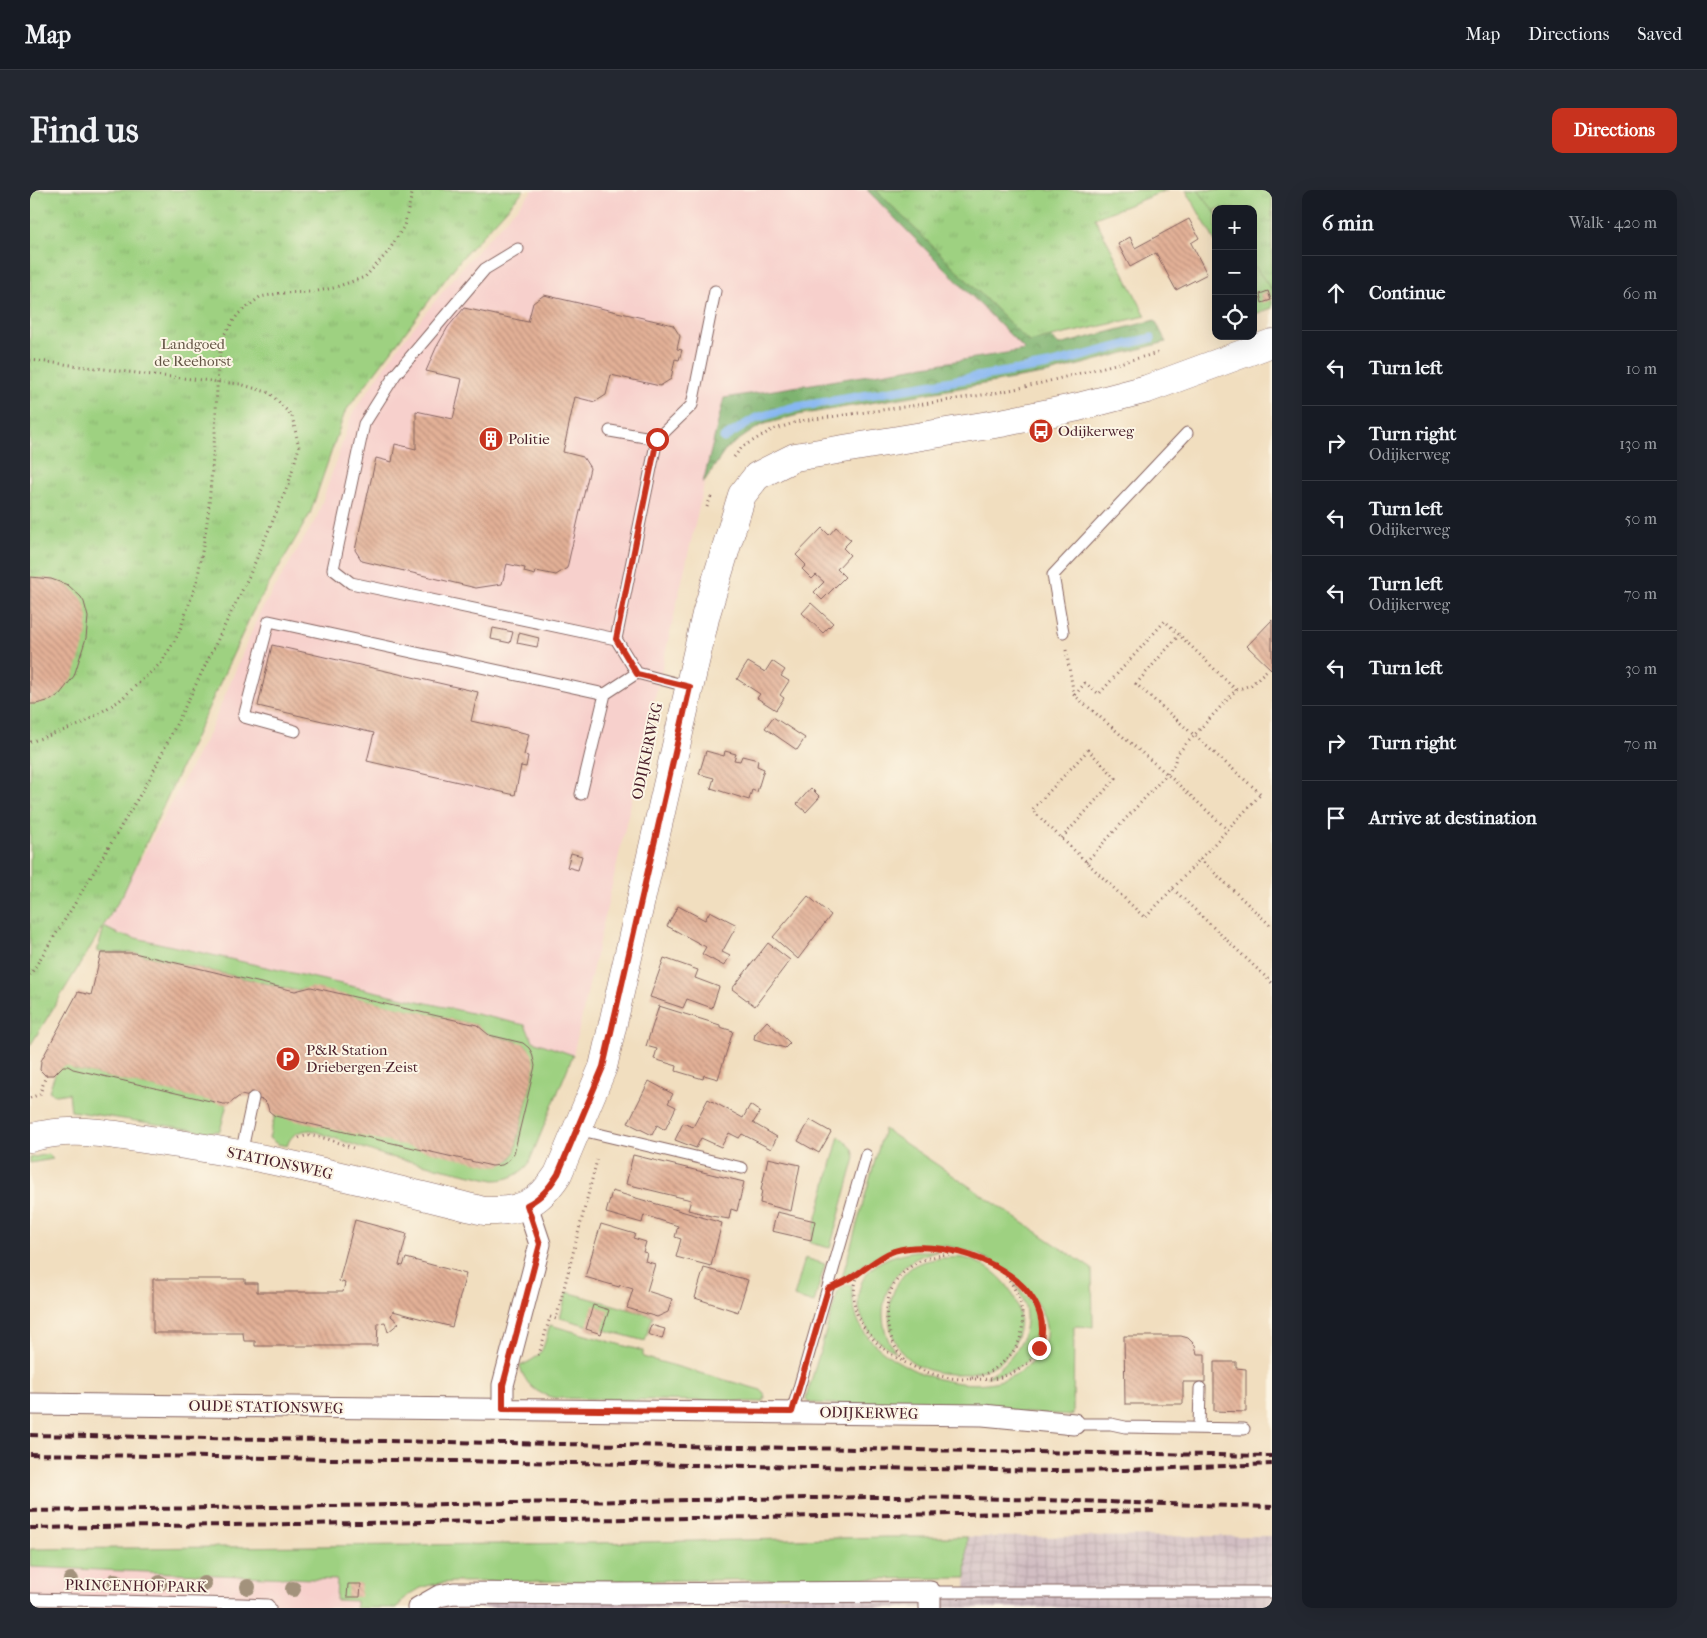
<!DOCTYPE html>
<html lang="en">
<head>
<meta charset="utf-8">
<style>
	body { margin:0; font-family:"IM FELL French Canon",serif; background:#242831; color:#f1f3f6 }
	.controls { position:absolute; right:15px; top:15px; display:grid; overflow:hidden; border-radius:10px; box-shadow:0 5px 20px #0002 }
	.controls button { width:45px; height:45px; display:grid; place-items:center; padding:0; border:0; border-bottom:1px solid #363941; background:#171b24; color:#f1f3f6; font:25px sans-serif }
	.stop { position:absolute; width:15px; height:15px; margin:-11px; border:4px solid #c8321e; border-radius:50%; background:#fff }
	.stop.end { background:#c8321e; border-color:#fff; box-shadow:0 1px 5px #0008 }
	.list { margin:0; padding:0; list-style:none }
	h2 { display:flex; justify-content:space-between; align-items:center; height:65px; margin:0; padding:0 20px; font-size:21px }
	h2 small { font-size:16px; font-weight:400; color:#9ea1a6 }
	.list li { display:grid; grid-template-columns:32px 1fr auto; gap:15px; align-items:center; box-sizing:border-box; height:75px; padding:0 20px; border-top:1px solid #363941 }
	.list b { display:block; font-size:19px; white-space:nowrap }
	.list p { margin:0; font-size:16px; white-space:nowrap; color:#9ea1a6 }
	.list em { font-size:16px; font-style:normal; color:#9ea1a6 }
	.icon { flex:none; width:28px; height:28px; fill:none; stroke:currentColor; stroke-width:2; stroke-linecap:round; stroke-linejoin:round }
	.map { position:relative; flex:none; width:1242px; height:1418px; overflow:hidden; border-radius:10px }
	header { display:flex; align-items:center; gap:30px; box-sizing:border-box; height:70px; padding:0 25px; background:#171b24; border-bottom:1px solid #363941 }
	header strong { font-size:24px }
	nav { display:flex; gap:28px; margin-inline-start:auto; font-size:18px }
	.intro { display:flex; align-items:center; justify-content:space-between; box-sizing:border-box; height:120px; padding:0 30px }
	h1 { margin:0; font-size:35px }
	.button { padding:12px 22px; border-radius:10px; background:#c8321e; color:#fff; font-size:18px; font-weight:700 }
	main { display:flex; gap:30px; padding:0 30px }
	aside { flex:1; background:#171b24; border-radius:10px; box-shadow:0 5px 20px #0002 }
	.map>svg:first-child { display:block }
	.built { fill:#f7d0cc }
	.industrial { fill:url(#industrial-grid) }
	.green { fill:#9ed181; stroke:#747856 }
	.forest { fill:url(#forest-crowns); stroke:#64694d }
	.park { fill:url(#park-tufts); stroke:#747856 }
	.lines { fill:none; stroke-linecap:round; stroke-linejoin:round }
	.stream { stroke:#87b7f2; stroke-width:9 }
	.building { fill:url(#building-back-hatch) }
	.lane-casing { stroke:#84625f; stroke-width:13 }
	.street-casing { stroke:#84625f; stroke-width:23 }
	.secondary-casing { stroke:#84625f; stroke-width:29 }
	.path { stroke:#84625f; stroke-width:3; stroke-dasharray:1 4; stroke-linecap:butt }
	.lane { stroke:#fff; stroke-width:11 }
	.street { stroke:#fff; stroke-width:21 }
	.secondary { stroke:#fff; stroke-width:28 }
	.rail { stroke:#4a1f2b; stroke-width:4; stroke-dasharray:8 4; stroke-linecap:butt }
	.tree { fill:#a3927c }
	.route { stroke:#c8321e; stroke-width:6 }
	.labels { text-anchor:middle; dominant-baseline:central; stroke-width:4; stroke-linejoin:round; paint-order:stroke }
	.park-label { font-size:15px; fill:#635445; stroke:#fcf5e5 }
	.poi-label { font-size:15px; fill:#4a1f2b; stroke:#fcf5e5; text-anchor:start }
	.street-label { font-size:15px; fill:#4a1f2b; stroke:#fcf5e5 }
</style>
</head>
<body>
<header>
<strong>Map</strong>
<nav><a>Map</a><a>Directions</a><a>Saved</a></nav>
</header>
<div class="intro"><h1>Find us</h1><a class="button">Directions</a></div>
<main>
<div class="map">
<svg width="1242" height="1418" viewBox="0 0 1242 1418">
	<defs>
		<pattern id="industrial-grid" width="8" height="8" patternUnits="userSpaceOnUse" patternTransform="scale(1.25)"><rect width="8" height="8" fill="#d2bec3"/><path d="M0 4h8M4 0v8" fill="none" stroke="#b6a3a8"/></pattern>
		<pattern id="forest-crowns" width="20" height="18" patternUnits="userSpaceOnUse" patternTransform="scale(1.25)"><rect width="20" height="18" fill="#7eb36f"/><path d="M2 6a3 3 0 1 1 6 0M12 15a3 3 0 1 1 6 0" fill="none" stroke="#69915b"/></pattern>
		<pattern id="park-tufts" width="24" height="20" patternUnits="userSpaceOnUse" patternTransform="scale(1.25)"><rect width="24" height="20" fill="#9ed181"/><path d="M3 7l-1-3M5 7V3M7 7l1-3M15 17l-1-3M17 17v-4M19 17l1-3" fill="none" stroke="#8ab370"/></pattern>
		<pattern id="building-back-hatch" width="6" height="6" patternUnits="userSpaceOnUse" patternTransform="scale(1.25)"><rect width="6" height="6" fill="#e3b197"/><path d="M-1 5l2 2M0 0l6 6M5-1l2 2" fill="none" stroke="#ba8f7b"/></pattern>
	</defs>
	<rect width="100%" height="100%" fill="#fcf5e5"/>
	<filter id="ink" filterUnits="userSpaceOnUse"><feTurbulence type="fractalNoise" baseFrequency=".02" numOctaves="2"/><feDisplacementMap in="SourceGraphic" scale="10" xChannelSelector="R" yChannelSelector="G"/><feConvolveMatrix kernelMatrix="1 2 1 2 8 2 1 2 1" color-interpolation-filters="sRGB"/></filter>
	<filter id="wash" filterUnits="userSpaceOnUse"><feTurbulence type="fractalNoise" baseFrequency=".0096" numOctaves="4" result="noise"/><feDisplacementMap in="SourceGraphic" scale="20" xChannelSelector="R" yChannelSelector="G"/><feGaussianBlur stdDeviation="1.12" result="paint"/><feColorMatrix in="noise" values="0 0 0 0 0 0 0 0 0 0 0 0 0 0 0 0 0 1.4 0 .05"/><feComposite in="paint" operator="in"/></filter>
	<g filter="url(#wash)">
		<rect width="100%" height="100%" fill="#f1debf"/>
		<path class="built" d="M503 0H837L996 160 694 208 543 865 504 854 495 835 88 744 74 737 180 541 229 424 287 327 322 224 371 153 436 73Z
			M0 1377 307 1390 326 1411V1418H0Z"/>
		<path class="industrial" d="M1242 1346V1418H388L398 1411 936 1402 937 1347Z"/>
		<path class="green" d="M1156 0H1242V118L1225 124 1223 121V19H1186V53Z
			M74 737 88 744 495 835 503 851 543 865 498 975C488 985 479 990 464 990L356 966 281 940C268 941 261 944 257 956L247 954 239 948 245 925 468 975 480 970 485 961 504 880 487 851 460 845 446 835 282 798 264 800 104 763 67 762Z
			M36 870 43 879 197 914 190 941 179 942 41 921 39 903 26 905 19 901 26 881Z
			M854 939 1062 1079 1063 1137 1044 1136 1043 1225 780 1213 778 1212 776 1208 808 1101 818 1094 822 1096C822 1138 842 1158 878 1177 915 1197 978 1205 1006 1167 1010 1162 1015 1153 1016 1147 1018 1133 1012 1122 1005 1111 982 1072 929 1051 885 1055 856 1058 833 1074 811 1091Z
			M809 946 823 959 825 968 800 1058 780 1053Z
			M18 964 23 969 0 973V968Z
			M885 1061H909C904 1063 898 1063 894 1065 853 1081 841 1129 866 1163 859 1158 850 1153 844 1147 826 1128 821 1097 842 1078 854 1067 870 1064 885 1061Z
			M775 1068 795 1074 784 1113 764 1107Z
			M911 1068C918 1068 927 1067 934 1068 969 1076 999 1111 987 1147 983 1157 977 1169 967 1174 939 1190 890 1188 870 1160 852 1134 857 1096 882 1077 890 1071 902 1070 911 1068Z
			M984 1093C989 1099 996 1104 1000 1111 1012 1128 1014 1153 999 1169 989 1180 971 1184 956 1187 991 1168 1010 1129 984 1093Z
			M537 1102 623 1126 615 1151 530 1128Z
			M520 1135 613 1161V1167L731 1200 734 1203 735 1208 732 1212 525 1208C506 1204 495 1194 490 1176 515 1165 512 1160 520 1135Z
			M857 1347H937L936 1388 423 1392C399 1394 381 1397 367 1418H326V1411L306 1410 307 1390 0 1377V1359L566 1353Z"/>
		<path class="forest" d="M837 0H877L1029 155 1125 130 1136 152 1019 183 768 225 731 235 697 258 673 293 694 208 995 160Z"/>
		<path class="park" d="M0 0H494L430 70 315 222 280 324 222 423 93 704 0 856Z
			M846 0H1137L1065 28 1116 126 999 152Z
			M1168 0H1242V100L1223 74V19H1186V24Z"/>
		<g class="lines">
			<path class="stream" d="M694 248 726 228 761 218 1018 175 1121 148"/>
		</g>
		<g id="blocks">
			<path class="building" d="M1159 29 1169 48 1161 53 1177 84 1146 100 1126 63 1100 77 1088 54 1100 47 1105 58Z
				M1238 101 1241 110 1232 113 1230 104Z
				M514 105 643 135 650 146 647 159 652 160 649 170 645 169 641 189 630 196 581 185 576 205 565 212 545 207 533 262 553 267 560 278 537 378 526 385 506 381 505 385 494 382 495 378 477 374 472 394 446 398 332 371 325 360 346 268 362 272 365 254 386 259V221L423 229 432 189 396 181 406 158 418 137 434 118 498 132 503 113Z
				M806 337 821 350 813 358 820 365 807 379 815 387 792 410 784 402 794 392 786 385 782 389 772 379 776 375 766 365 792 338 799 345Z
				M0 387 21 389 38 395 51 407 54 412 58 427 56 448 44 486 30 504 21 510 6 514H0Z
				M781 413 803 433 793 443 772 423Z
				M1242 430V480L1217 456Z
				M463 438 483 442 480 453 461 449Z
				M489 443 509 448 507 457 487 453Z
				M242 455 448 502 441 531 499 544 494 565 498 566 496 577 491 576 485 605 337 571 344 543 228 516Z
				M742 471 755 480 751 486 759 491 750 505 754 508 746 520 727 508 730 504 707 489 718 472 735 482Z
				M743 527 775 548 767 560 735 538Z
				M676 561 694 566 695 561 706 564 704 570 710 571 712 566 728 570 727 576 734 579 727 602 722 600 719 610 681 598 684 588 669 584Z
				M781 598 790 607 776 622 767 614Z
				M541 663 552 666 548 680 537 677Z
				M778 706 801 725 768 769 743 747Z
				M648 716 675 730 680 721 707 735 692 762 700 766 694 776 672 764 676 757 637 736Z
				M738 753 760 770 725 816 702 799Z
				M71 763H104L265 801 281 797 447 835 459 845 493 853 499 858 502 863 505 876 484 963 477 972 472 975 462 976 245 926 239 921 237 914 233 910 211 905 199 914H193L43 879 38 876H33L24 885H15L10 880 11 871 48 802 61 805Z
				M634 768 668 780 665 788 689 797 682 818 657 809 653 818 620 807Z
				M629 816 690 835V837L703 841 688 889 674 885 673 889 646 881 647 876 624 869 627 859 616 856Z
				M737 831 760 853 755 858 724 849 725 844Z
				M619 891 643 904 638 913 646 917 635 940 627 935 622 945 598 933Z
				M678 909 713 928 720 915 730 922 723 933 747 947 741 959 712 944 709 948 699 943 691 957 671 948 666 958 645 950 653 933 663 937Z
				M780 930 801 942 789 963 768 951Z
				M603 965 714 992 707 1021 701 1019 699 1029 681 1026 658 1020 661 1010 596 994Z
				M738 968 770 975 761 1021 730 1013 732 1000H731Z
				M582 1001 692 1033 681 1076 646 1067 651 1049 645 1047 648 1036 614 1025 612 1033 576 1023Z
				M747 1022 785 1031 781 1050 742 1041Z
				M325 1030 377 1044 369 1075 373 1076 376 1068 436 1084 422 1137 363 1121 361 1126 369 1133 358 1142 355 1132 348 1133 347 1156H225V1151H214L213 1143H123V1089H215V1093H227V1102H313L315 1093 309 1091Z
				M571 1034 605 1044 603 1048 616 1052 613 1062 617 1063 615 1071 625 1074 617 1101 642 1109 638 1122 627 1127 597 1118 603 1099 590 1095 589 1097 555 1087Z
				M674 1078 718 1090 708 1122 665 1108Z
				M563 1115 579 1120 571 1144 556 1139Z
				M621 1135 635 1139 632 1149 618 1144Z
				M1094 1146H1151L1158 1148 1165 1155 1167 1164H1175V1192H1153V1214H1095Z
				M1184 1172H1206V1178L1216 1179V1222L1184 1221Z
				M318 1394H331L330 1407H317Z"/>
		</g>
	</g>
	<g filter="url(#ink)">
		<use href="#blocks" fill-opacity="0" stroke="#84625f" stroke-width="1"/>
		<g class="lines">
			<defs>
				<path id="lane" d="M488 59 455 79 365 185 334 234 303 379 321 393 586 449
					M627 249 662 215 685 101
					M1033 442 1023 385 1157 243
					M607 483 660 497
					M575 504 607 483 586 449 627 249 580 241
					M265 541 214 527 239 431 575 504 551 604
					M547 939 712 978
					M211 964 223 908
					M762 1222 836 965
					M1044 1234H1081L1095 1237 1214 1239
					M1169 1238 1170 1198
					M900 1402H1242
					M0 1409 211 1414 238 1415 240 1418"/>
				<path id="street" d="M0 1214 953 1225 1044 1234
					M473 1219V1195L510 1054 497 1015
					M388 1418 409 1406 424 1403 589 1404 900 1402V1418"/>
				<path id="secondary" d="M0 948C39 936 81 944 120 950 233 964 343 994 454 1021 490 1022 508 1015 528 984L573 877 676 424 712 305 727 286 765 267 971 233 1048 217 1117 199 1242 153"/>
			</defs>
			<use href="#lane" class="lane-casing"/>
			<use href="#street" class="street-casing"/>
			<use href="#secondary" class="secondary-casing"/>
			<path class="path" d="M0 170 123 185 210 194 240 203 262 226 269 257 258 295 220 384 120 588 41 720 0 785
				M704 267 712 257 740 241 770 231 881 216 965 203 1004 195 1128 163
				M677 317 682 304
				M1036 460 1044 505 1137 584 1198 640
				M1045 505 1055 493 1069 504 1135 431 1206 500
				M0 552 52 534 89 511 131 473 148 445 167 392 178 326 185 243 188 176 192 148 208 124 230 107 251 103 282 102 303 98 335 87 358 62 374 36 383 0
				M1032 648 1086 588 1058 560 1002 620 1115 728 1231 604 1106 494 1149 445
				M1170 669 1242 737
				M1056 672 1137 584 1144 575 1147 564 1206 500 1221 495 1238 479
				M1143 699 1242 793
				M0 908 10 904 16 885
				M269 948C282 941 309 953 323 958
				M821 1088C834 1079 850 1065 866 1061 895 1055 924 1059 951 1070 958 1073 967 1076 971 1080 986 1095 995 1119 992 1139 991 1150 986 1159 979 1166 968 1179 950 1189 933 1189 883 1188 801 1141 830 1081
				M508 1165 510 1161 520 1127 526 1129 567 970
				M874 1170C852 1143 848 1100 880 1077 893 1067 912 1065 928 1063
				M940 1189C949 1189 958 1190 967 1188 1007 1179 1025 1147 1003 1111 996 1098 986 1088 974 1081"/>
			<use href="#lane" class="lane"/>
			<use href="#street" class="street"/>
			<use href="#secondary" class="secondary"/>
			<path class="rail" d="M0 1245 1242 1266
				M0 1264 1024 1281 1095 1280 1242 1274
				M0 1321 842 1307C975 1307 1109 1314 1242 1317
				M0 1338 1127 1321"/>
		</g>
		<g class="tree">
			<circle cx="41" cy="1390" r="8"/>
			<circle cx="85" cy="1391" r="8"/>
			<circle cx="130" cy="1393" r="8"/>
			<circle cx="174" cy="1394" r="8"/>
			<circle cx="218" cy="1397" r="8"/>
			<circle cx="263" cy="1399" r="8"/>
		</g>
	</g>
	<g class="lines" filter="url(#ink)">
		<path class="route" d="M627 249 586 449 607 484 660 497 573 877 528 984C519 998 512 1007 497 1015L510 1054 473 1195V1219L762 1222 798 1099C805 1096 812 1093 819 1089 834 1081 847 1067 864 1061 919 1044 1032 1087 1009 1158"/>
	</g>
	<defs>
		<symbol id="bus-disc" viewBox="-11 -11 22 22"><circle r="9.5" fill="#c8321e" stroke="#fcf5e5"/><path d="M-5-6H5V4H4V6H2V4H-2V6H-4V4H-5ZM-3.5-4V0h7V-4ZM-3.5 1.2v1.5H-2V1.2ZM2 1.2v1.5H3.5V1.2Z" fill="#fff"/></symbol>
		<symbol id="building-disc" viewBox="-11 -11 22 22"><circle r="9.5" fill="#c8321e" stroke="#fcf5e5"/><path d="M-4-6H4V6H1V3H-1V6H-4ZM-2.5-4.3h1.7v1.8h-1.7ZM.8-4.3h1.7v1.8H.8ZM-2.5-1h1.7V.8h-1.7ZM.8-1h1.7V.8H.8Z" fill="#fff"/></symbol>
		<symbol id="parking-disc" viewBox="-11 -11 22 22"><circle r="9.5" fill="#c8321e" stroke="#fcf5e5"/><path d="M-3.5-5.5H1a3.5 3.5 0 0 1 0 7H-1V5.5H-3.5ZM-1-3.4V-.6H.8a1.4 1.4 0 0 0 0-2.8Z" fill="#fff"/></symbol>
	</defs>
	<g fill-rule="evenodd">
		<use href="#bus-disc" x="997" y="227" width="28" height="28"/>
		<use href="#building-disc" x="447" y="235" width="28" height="28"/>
		<use href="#parking-disc" x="244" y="855" width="28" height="28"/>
	</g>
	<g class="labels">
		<g class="park-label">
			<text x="163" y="154">Landgoed<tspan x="163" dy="17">de Reehorst</tspan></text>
		</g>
		<g class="poi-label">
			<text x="1028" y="241">Odijkerweg</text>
			<text x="478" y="249">Politie</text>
			<text x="276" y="860">P&amp;R Station<tspan x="276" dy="17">Driebergen-Zeist</tspan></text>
		</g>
		<g class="street-label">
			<text transform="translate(617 561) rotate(-78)">ODIJKERWEG</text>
			<text transform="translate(250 973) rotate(12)">STATIONSWEG</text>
			<text transform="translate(236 1217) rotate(1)">OUDE STATIONSWEG</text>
			<text transform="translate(839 1223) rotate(1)">ODIJKERWEG</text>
			<text transform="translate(106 1396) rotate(1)">PRINCENHOF PARK</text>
		</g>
	</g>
</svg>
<div class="controls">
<button>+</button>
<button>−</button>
<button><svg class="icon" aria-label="locate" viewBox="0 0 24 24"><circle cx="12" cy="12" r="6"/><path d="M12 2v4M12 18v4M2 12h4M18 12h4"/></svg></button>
</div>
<div class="stop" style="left:627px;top:249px"></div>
<div class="stop end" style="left:1009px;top:1158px"></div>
</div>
<aside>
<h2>6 min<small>Walk · 420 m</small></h2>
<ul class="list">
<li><svg class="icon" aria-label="ahead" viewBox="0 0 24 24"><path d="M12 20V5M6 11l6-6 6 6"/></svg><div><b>Continue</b></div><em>60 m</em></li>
<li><svg class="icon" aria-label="left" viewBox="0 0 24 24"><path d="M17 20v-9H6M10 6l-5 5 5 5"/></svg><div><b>Turn left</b></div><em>10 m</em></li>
<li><svg class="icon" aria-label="right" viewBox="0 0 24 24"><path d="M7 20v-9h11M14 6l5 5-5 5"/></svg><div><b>Turn right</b><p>Odijkerweg</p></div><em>130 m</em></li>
<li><svg class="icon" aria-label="left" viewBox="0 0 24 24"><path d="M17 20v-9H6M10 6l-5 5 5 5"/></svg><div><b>Turn left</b><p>Odijkerweg</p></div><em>50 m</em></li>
<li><svg class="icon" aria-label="left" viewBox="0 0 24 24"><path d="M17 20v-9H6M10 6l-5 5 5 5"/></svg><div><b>Turn left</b><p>Odijkerweg</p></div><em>70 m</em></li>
<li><svg class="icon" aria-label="left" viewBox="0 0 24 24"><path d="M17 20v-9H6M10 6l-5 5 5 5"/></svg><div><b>Turn left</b></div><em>30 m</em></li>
<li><svg class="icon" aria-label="right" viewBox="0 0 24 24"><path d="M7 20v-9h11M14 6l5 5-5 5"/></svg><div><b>Turn right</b></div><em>70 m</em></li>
<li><svg class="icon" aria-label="arrive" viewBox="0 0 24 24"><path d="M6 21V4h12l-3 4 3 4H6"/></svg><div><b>Arrive at destination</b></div></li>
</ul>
</aside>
</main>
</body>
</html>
